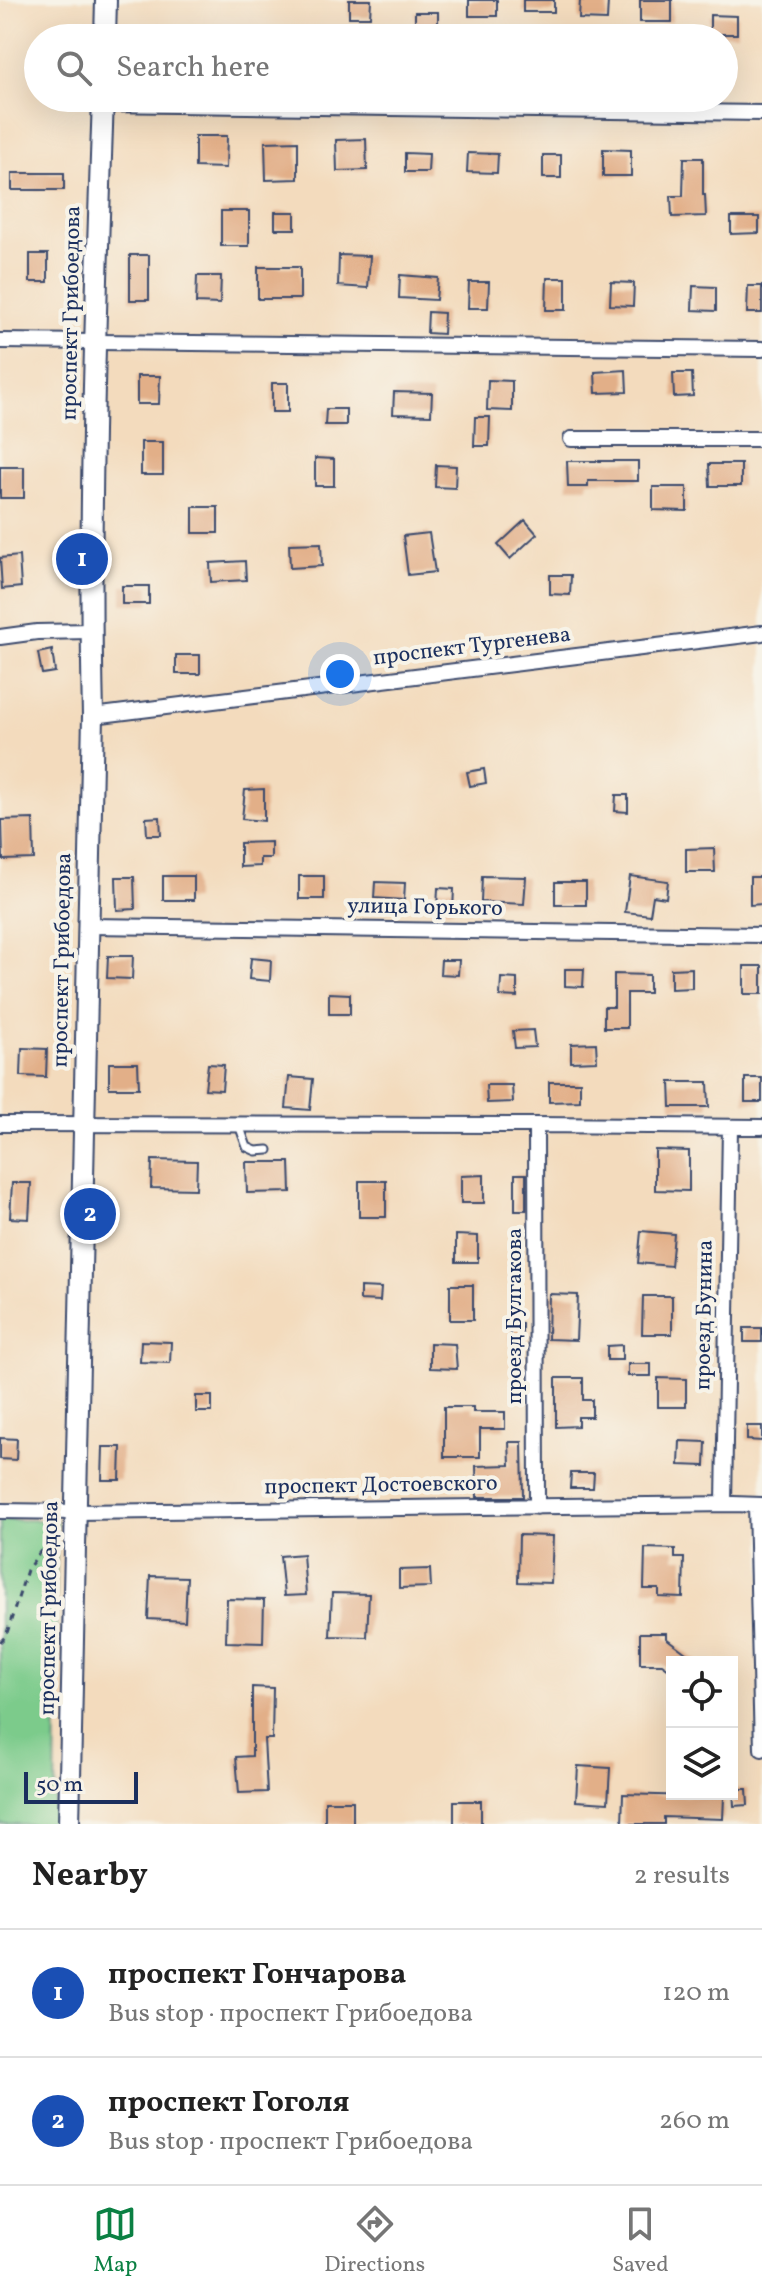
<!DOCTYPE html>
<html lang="en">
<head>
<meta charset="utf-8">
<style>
	body { margin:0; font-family:Vollkorn,serif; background:#f6f6f6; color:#222 }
	.controls { position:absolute; right:24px; bottom:24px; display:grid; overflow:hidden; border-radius:0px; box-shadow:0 8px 32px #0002 }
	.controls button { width:72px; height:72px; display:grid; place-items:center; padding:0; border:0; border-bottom:2px solid #e0e0e0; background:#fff; color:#222; font:40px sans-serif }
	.scale { position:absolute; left:24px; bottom:20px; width:114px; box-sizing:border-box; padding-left:8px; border:4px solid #1b2f5e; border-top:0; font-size:22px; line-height:28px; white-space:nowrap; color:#1b2f5e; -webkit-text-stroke:6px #f7f3e8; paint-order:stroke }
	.you { position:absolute; left:340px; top:674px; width:28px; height:28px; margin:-20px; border:6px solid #fff; border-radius:50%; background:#1a73e8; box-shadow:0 0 0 12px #1a73e833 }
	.badge { display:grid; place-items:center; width:52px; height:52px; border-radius:50%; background:#0b8043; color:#fff; font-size:26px; font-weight:700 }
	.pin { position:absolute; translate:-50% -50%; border:4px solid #fff; box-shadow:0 2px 8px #0006 }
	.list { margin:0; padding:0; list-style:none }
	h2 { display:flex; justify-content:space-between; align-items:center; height:104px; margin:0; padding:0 32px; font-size:34px }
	h2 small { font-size:26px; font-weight:400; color:#767676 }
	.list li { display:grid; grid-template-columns:52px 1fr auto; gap:24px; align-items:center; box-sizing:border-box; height:128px; padding:0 32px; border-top:2px solid #e0e0e0 }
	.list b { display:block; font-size:30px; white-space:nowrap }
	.list p { margin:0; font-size:26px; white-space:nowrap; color:#767676 }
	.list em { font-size:26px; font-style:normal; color:#767676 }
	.icon { flex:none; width:44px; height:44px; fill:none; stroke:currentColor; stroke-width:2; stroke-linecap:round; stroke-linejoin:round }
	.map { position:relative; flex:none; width:762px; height:1824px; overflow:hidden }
	.search { position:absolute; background:#fff; box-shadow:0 8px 32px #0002; left:24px; right:24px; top:24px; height:88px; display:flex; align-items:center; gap:20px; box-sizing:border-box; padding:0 28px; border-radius:44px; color:#767676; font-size:30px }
	.sheet { height:360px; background:#fff }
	nav { display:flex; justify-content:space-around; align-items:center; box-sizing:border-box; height:112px; border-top:2px solid #e0e0e0; background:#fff; font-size:22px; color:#767676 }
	nav a { display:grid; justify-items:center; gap:4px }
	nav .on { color:#0b8043 }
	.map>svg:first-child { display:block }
	.green { fill:#7bcb8b; stroke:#4b7d74; stroke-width:2 }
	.building { fill:#e2af88 }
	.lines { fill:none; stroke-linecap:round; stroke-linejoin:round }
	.lane-casing { stroke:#3b496c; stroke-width:11 }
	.street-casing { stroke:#3b496c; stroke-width:18 }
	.secondary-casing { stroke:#3b496c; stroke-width:24 }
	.path { stroke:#3b496c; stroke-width:3; stroke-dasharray:6 6; stroke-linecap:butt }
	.lane { stroke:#fff; stroke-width:7 }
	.street { stroke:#fff; stroke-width:14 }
	.secondary { stroke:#fff; stroke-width:20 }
	.labels { text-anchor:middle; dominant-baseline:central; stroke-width:8; stroke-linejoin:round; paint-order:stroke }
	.street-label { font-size:22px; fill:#1b2f5e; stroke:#f7f3e8 }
</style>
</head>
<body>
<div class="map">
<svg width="762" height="1824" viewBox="0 0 762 1824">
	<rect width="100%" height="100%" fill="#f7f3e8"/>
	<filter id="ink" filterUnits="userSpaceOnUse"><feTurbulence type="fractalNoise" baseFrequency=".0125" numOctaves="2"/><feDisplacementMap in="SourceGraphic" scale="16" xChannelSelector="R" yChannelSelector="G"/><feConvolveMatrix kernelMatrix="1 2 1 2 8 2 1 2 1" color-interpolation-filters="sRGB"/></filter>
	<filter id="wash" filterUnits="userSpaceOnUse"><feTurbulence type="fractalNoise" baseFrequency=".006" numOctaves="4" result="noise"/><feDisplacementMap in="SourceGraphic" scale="32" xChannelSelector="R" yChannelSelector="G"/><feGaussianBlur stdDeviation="1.8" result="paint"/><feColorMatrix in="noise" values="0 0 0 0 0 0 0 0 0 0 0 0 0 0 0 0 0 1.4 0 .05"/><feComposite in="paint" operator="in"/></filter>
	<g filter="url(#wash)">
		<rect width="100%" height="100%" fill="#f3dbbd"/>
		<path class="green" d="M0 1520H57L55 1824H0Z"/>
		<g id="blocks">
			<path class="building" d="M349 0H371L370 17H349Z
				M469 0H497V16H469Z
				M523 0H554V12H523Z
				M580 0 608 1 607 20 579 19Z
				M640 0H672V22H640Z
				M415 12H438V30H415Z
				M710 15 737 16V34H710Z
				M195 136H227L226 168 195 167Z
				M366 139 367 170 337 171 336 140Z
				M298 141V179L266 180 265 142Z
				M603 149 631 150V176H603Z
				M405 153 429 154 428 172H405Z
				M468 153 498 154 497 173 467 172Z
				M543 155H561V178H543Z
				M684 158H703V195H705L706 216 672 217 671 196H683Z
				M12 173H64V190H12Z
				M221 211H249V246H221Z
				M275 212H295V229H275Z
				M731 217H759V233L731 234Z
				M30 254H48V282H30Z
				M130 255H149V300H130Z
				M339 255 370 256 368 288 338 286Z
				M258 267H300V299H258Z
				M400 275 438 278 436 300 399 298Z
				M197 276H221L220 304 196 303Z
				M547 278H566V310H546Z
				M469 282H489L488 308H468Z
				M611 282 634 283 633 306 610 305Z
				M693 286 716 287V311L692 310Z
				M748 286H762V313H747Z
				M428 312 444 313 443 334 427 333Z
				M626 370 627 392 596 393 595 372Z
				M673 373H692L693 396 674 397Z
				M137 376H160L159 404H137Z
				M488 380 512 381V411L487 410Z
				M272 383H288V412H272Z
				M394 392 432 393 431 415 393 414Z
				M326 409H346V425H325Z
				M475 417H490L489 446H474Z
				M141 442H163V475H141Z
				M315 458 334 459V486H315Z
				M567 461H638V481H588V487H568Z
				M709 464H741V486H710Z
				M436 465 456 466 455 488 435 487Z
				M0 467H24V498H0Z
				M653 487H687V511L653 510Z
				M193 507H218V533H193Z
				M525 520 537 534 510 559 498 545Z
				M429 533 435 572 408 575 403 536Z
				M321 543 322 566 290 568 289 544Z
				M19 556 21 587 2 589 0 558Z
				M245 561 246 580 211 582 210 563Z
				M550 575H571L570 595 550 594Z
				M122 586H149V604H122Z
				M52 650 55 672 42 674 38 653Z
				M176 655H200V674H176Z
				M484 769 486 783 470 786 467 772Z
				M264 789V821L242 819 245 790Z
				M616 795H628V812L615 811Z
				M160 817 161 835H147L146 818Z
				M33 819 34 859 3 860 2 820Z
				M271 842V858H260V866L240 867V843Z
				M714 848 715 872H686V849Z
				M163 876H194V900H163Z
				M299 876H324V899H299Z
				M482 876 526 877 524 904 481 902Z
				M630 876 668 881 666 898 653 896 650 915 625 912Z
				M116 877H134L135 909 117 910Z
				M750 877H762V904L750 905Z
				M375 882 405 883 404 900 374 898Z
				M555 882H586V905H555Z
				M438 888 454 889 453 910 437 909Z
				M108 956H133L132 979 107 978Z
				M251 958 271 960 270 981 249 979Z
				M441 960H459L458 975 440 974Z
				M744 966H762V994H744Z
				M692 968V988L671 989V969Z
				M565 969H584L583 987 565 986Z
				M614 974 649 975V993H627V1028H604V1007H614Z
				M501 978 517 979V997L500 996Z
				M329 993 350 994V1014H329Z
				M533 1030 535 1047 515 1048 513 1031Z
				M596 1043 597 1061 571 1062V1044Z
				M22 1048 47 1049 46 1077 21 1076Z
				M109 1063H138L139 1088H109Z
				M208 1064 224 1065 222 1090 205 1089Z
				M289 1077 313 1079 310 1110 286 1108Z
				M745 1078H762V1102H745Z
				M549 1082H580V1101L549 1102Z
				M670 1082H708L709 1107H671Z
				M486 1085H512L513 1102 487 1103Z
				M655 1150 689 1151V1191L655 1190Z
				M152 1160 197 1161 196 1189 151 1188Z
				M246 1162H290L291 1192 247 1193Z
				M515 1174H526V1210H515Z
				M484 1175V1203H461V1176Z
				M359 1181H386V1217H359Z
				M12 1183H31L29 1219 10 1218Z
				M641 1231 674 1234 671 1266 638 1263Z
				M456 1235 478 1236V1262H456Z
				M450 1285H473V1320H450Z
				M360 1287 381 1288 380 1301 360 1300Z
				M549 1294 578 1295 576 1340 548 1339Z
				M643 1296H672V1334H642Z
				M510 1324H522V1341H510Z
				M744 1328H762V1342H744Z
				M141 1341 171 1342 170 1363 140 1362Z
				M430 1343 455 1344 457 1369 430 1368Z
				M622 1345V1360H607V1346Z
				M628 1364H651V1376H628Z
				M556 1378H583V1400H592V1417H578V1426L556 1427Z
				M658 1378 686 1379V1407H658Z
				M196 1396H212V1412H196Z
				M444 1407H473V1412H505V1429H480V1457H444Z
				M747 1426H762V1441L747 1440Z
				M0 1438 17 1439 16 1460 0 1459Z
				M680 1441 706 1442 705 1466 679 1465Z
				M509 1442H522L523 1497H477L476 1466 510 1465Z
				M103 1447H121L120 1480H102Z
				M571 1473H594L593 1488H570Z
				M519 1535 553 1536 551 1583 518 1582Z
				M645 1548 675 1549V1558H684L683 1598 659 1597V1589H644Z
				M303 1554 306 1595 284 1596 280 1556Z
				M430 1569 431 1587 399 1588V1570Z
				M150 1576 187 1577 185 1621 148 1619Z
				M332 1593 369 1594 367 1637 330 1636Z
				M227 1599 264 1600 263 1643 226 1642Z
				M640 1633H666V1638L698 1662H672V1671L662 1664H640Z
				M252 1687 273 1688 272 1739H264L267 1792 239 1793 236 1757 252 1756Z
				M578 1766 610 1768 608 1803 576 1801Z
				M733 1789H747L748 1805 734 1806Z
				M623 1794 724 1797 723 1819 664 1817V1824H622Z
				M325 1801H353V1824H325Z
				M454 1801H481V1824H454Z"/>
		</g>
	</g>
	<g filter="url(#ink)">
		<use href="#blocks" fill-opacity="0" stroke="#3b496c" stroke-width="2"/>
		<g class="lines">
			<defs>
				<path id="lane" d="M239 1125 247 1147 256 1151 268 1150"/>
				<path id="street" d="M102 104 762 113
					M0 341 762 349
					M571 439H762
					M0 637 37 632 91 631
					M93 716 762 633
					M88 926 762 935
					M0 1124 536 1125 762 1127
					M536 1125 537 1507
					M724 1504 730 1127
					M756 1505 762 1749
					M0 1511 76 1512 733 1504 762 1505"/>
				<path id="secondary" d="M105 38 106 0
					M69 1824 93 716C88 510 96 304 103 98"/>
			</defs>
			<use href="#lane" class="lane-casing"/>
			<use href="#street" class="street-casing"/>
			<use href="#secondary" class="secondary-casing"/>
			<path class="path" d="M0 1642 6 1636 27 1570 57 1528"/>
			<use href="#lane" class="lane"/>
			<use href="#street" class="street"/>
			<use href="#secondary" class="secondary"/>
		</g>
	</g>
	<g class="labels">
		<g class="street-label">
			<text transform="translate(72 313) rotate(-89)">проспект Грибоедова</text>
			<text transform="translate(472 647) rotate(-7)">проспект Тургенева</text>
			<text transform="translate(425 908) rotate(1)">улица Горького</text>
			<text transform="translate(63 960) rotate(-89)">проспект Грибоедова</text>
			<text transform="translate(705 1315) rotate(-89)">проезд Бунина</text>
			<text transform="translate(515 1316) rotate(-90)">проезд Булгакова</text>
			<text transform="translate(381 1486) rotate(-1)">проспект Достоевского</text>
			<text transform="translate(50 1608) rotate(-89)">проспект Грибоедова</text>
		</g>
	</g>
</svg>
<div class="controls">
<button><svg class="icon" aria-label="locate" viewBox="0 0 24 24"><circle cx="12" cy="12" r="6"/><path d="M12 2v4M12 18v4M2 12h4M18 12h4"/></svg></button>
<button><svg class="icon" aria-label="layers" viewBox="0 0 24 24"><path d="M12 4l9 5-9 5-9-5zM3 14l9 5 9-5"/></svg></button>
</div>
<div class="scale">50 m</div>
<div class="you"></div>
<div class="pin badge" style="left:82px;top:559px;background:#1a4fb4">1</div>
<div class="pin badge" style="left:90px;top:1214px;background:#1a4fb4">2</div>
<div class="search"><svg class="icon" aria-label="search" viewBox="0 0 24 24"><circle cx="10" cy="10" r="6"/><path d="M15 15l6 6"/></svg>Search here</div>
</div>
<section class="sheet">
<h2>Nearby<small>2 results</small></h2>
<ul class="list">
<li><span class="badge" style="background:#1a4fb4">1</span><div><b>проспект Гончарова</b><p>Bus stop · проспект Грибоедова</p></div><em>120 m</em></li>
<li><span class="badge" style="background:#1a4fb4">2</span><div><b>проспект Гоголя</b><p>Bus stop · проспект Грибоедова</p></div><em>260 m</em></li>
</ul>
</section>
<nav>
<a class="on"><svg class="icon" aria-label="map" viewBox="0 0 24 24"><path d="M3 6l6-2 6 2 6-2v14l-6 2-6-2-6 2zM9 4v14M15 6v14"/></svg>Map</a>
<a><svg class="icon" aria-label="directions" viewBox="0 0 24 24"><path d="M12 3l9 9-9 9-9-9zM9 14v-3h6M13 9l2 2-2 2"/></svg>Directions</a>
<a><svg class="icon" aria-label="saved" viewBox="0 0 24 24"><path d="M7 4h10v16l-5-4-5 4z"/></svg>Saved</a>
</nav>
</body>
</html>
